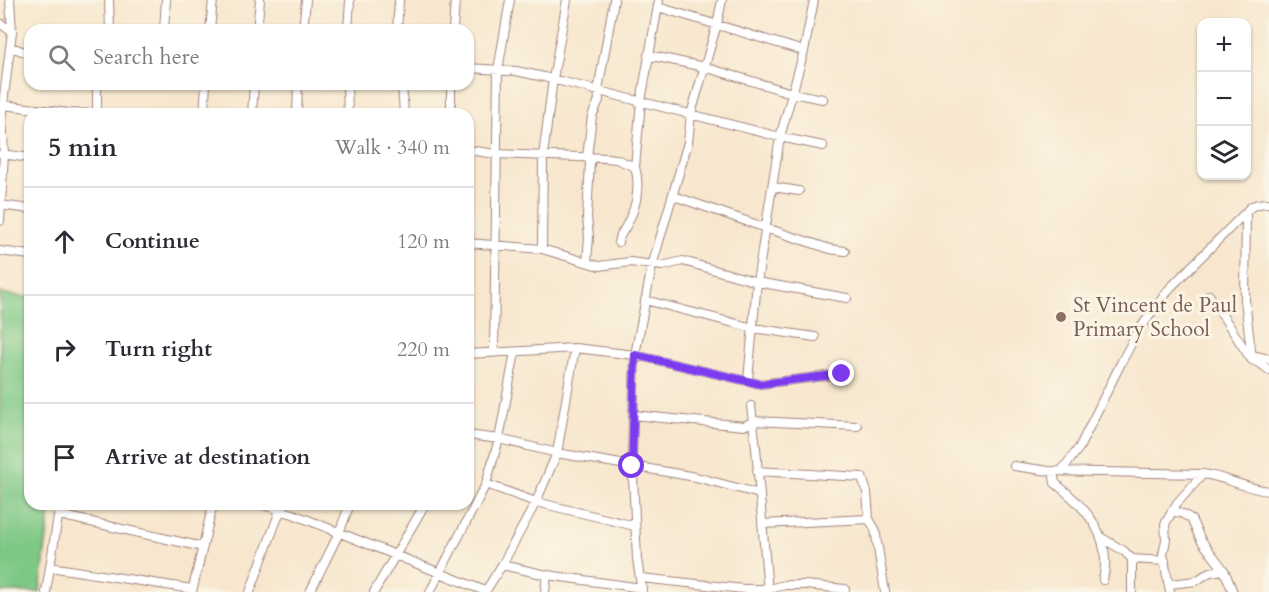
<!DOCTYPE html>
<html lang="en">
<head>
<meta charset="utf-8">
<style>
	body { margin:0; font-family:Cardo,serif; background:#f2f2f3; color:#2b2b33 }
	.controls { position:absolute; right:18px; top:18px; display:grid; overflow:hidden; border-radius:12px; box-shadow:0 2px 4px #0004 }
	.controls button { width:54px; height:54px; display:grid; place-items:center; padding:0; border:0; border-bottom:2px solid #e1e1e2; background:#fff; color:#2b2b33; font:30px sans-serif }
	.stop { position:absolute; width:18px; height:18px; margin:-14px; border:4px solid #7c3aed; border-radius:50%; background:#fff }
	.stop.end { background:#7c3aed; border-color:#fff; box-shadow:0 2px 6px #0008 }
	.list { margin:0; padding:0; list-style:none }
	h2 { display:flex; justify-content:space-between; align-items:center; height:78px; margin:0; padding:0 24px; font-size:26px }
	h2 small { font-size:20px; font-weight:400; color:#7c7c81 }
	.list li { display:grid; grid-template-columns:39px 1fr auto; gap:18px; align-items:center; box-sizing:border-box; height:108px; padding:0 24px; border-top:2px solid #e1e1e2 }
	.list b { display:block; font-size:22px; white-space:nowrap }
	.list em { font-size:20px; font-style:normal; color:#7c7c81 }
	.icon { flex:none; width:33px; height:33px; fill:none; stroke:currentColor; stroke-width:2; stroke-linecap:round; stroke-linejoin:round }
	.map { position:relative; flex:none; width:1269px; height:592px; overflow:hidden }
	.search { position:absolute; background:#fff; box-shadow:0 2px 4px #0004; left:24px; top:24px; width:450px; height:66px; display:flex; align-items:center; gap:15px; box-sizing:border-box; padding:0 21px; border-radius:18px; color:#7c7c81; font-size:22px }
	.panel { position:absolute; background:#fff; box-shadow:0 2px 4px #0004; left:24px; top:108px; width:450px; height:402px; border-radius:18px }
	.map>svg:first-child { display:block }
	.green { fill:#7ec885; stroke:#647458; stroke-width:1.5 }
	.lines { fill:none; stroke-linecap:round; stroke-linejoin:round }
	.minor-casing { stroke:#a0837c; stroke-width:10 }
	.minor { stroke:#fff; stroke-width:8 }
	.route { stroke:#7c3aed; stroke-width:8 }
	.education-dot { fill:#8d6e63; stroke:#fcf5e5; stroke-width:2 }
	.labels { text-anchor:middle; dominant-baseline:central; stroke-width:6; stroke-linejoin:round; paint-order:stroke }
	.education-label { font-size:21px; fill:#785e54; stroke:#fcf5e5; text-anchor:start }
</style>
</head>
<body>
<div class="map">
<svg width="1269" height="592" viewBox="0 0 1269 592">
	<rect width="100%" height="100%" fill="#fcf5e5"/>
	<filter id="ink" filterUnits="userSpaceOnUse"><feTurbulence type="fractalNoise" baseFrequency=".0167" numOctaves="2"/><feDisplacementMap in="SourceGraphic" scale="12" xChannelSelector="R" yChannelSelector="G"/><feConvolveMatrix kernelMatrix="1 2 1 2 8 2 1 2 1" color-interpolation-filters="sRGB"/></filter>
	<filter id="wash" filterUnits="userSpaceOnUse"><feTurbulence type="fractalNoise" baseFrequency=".008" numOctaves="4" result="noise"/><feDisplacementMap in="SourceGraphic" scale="24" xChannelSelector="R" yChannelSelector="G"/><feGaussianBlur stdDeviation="1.35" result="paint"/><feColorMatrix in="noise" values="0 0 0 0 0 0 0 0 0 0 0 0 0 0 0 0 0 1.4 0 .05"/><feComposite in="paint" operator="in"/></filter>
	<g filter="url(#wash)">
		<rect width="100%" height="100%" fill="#f7e7ce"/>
		<path class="green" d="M0 293 30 298V504H51L40 592H0Z"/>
	</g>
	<g filter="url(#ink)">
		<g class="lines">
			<defs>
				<path id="minor" d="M109 0 110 30
					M658 7 804 51
					M0 23 12 32
					M164 30 166 0
					M210 30 213 0
					M257 30 260 0
					M303 30 306 0
					M348 30 350 0
					M397 30 399 0
					M453 30 455 0
					M11 47 30 54
					M648 55 704 67 792 93 823 99
					M468 68 516 71 544 77 780 137 823 146
					M347 84 348 114
					M402 84 404 114
					M451 84V114
					M3 105 69 113 97 114
					M97 114V84
					M204 114 206 84
					M252 114 254 84
					M297 114 298 84
					M468 150 496 154 607 158 616 159 635 167C640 183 637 206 629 220 626 228 620 234 618 242
					M2 154 30 158
					M635 167 641 101 659 0
					M773 187 799 191
					M674 196 766 228 830 249 845 251
					M1269 203C1260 203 1251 204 1246 212L1245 300 1252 360 1261 364 1269 370
					M0 205 30 209
					M0 221 4 154 2 112 12 32 10 0
					M468 243 542 249 599 266 630 262 662 266 683 261 757 282 847 298
					M542 249 543 156 553 79 567 0
					M0 251 30 255
					M587 262 589 237 587 217 590 162 587 157 592 116 599 100 598 90 614 0
					M1209 295 1251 359
					M645 300 753 328 815 337
					M494 351 498 70 510 0
					M468 354 575 348 635 355 760 384 842 374
					M1251 355 1269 359
					M748 380 757 282 780 137 804 51 814 0
					M751 406 756 448 768 592
					M633 415 744 426 754 421 857 426
					M468 435 499 439 557 453 696 477 760 494
					M1014 466 1049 471 1203 474C1226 477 1246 489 1269 491
					M1062 470 1079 448 1123 359 1137 333 1150 315 1170 288 1246 212
					M757 471 862 477 867 492 869 519
					M1053 471 1055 483C1087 508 1113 537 1103 580
					M486 484 499 439 515 352
					M260 504 293 514 485 591
					M1172 511 1183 514 1191 519 1201 540 1224 570 1233 592
					M59 515 203 547
					M762 524 869 519 875 529 885 592
					M1102 538 1124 551 1132 559V592
					M1132 559 1165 561
					M502 565 547 575 642 588
					M50 567 192 589
					M641 578 744 589H768L785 585H805L845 589
					M1170 584 1196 581 1210 572 1224 570
					M46 592 60 504
					M192 592 213 504
					M250 592 280 511
					M310 592 339 533 350 504
					M374 592 425 504
					M430 592 486 484 536 502 635 526
					M485 592 502 565 536 502 557 453 575 348
					M545 592 547 575
					M642 592 637 559 632 456 635 355 652 266 688 142 691 114 717 24 722 0
					M1170 592 1163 554 1166 540 1165 524 1177 503 1203 474"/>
			</defs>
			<use href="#minor" class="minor-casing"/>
			<use href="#minor" class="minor"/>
		</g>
	</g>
	<g class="lines" filter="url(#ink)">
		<path class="route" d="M632 466 635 355 760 384 842 374"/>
	</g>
	<circle class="education-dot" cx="1061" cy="317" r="6"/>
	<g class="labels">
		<g class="education-label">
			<text x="1073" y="305">St Vincent de Paul<tspan x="1073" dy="24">Primary School</tspan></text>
		</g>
	</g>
</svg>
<div class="controls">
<button>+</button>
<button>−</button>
<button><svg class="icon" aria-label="layers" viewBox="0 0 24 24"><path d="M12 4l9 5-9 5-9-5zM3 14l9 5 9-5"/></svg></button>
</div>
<div class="stop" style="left:632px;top:466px"></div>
<div class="stop end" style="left:842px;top:374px"></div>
<div class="search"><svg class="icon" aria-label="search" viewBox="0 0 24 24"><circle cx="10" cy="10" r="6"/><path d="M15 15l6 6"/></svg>Search here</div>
<section class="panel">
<h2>5 min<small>Walk · 340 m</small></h2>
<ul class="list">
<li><svg class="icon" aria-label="ahead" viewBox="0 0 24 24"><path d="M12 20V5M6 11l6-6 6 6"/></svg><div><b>Continue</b></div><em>120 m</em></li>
<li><svg class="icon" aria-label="right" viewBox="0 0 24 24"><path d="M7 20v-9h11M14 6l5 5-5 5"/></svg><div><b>Turn right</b></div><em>220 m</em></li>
<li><svg class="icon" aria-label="arrive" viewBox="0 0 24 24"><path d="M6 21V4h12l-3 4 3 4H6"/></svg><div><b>Arrive at destination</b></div></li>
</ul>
</section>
</div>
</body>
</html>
